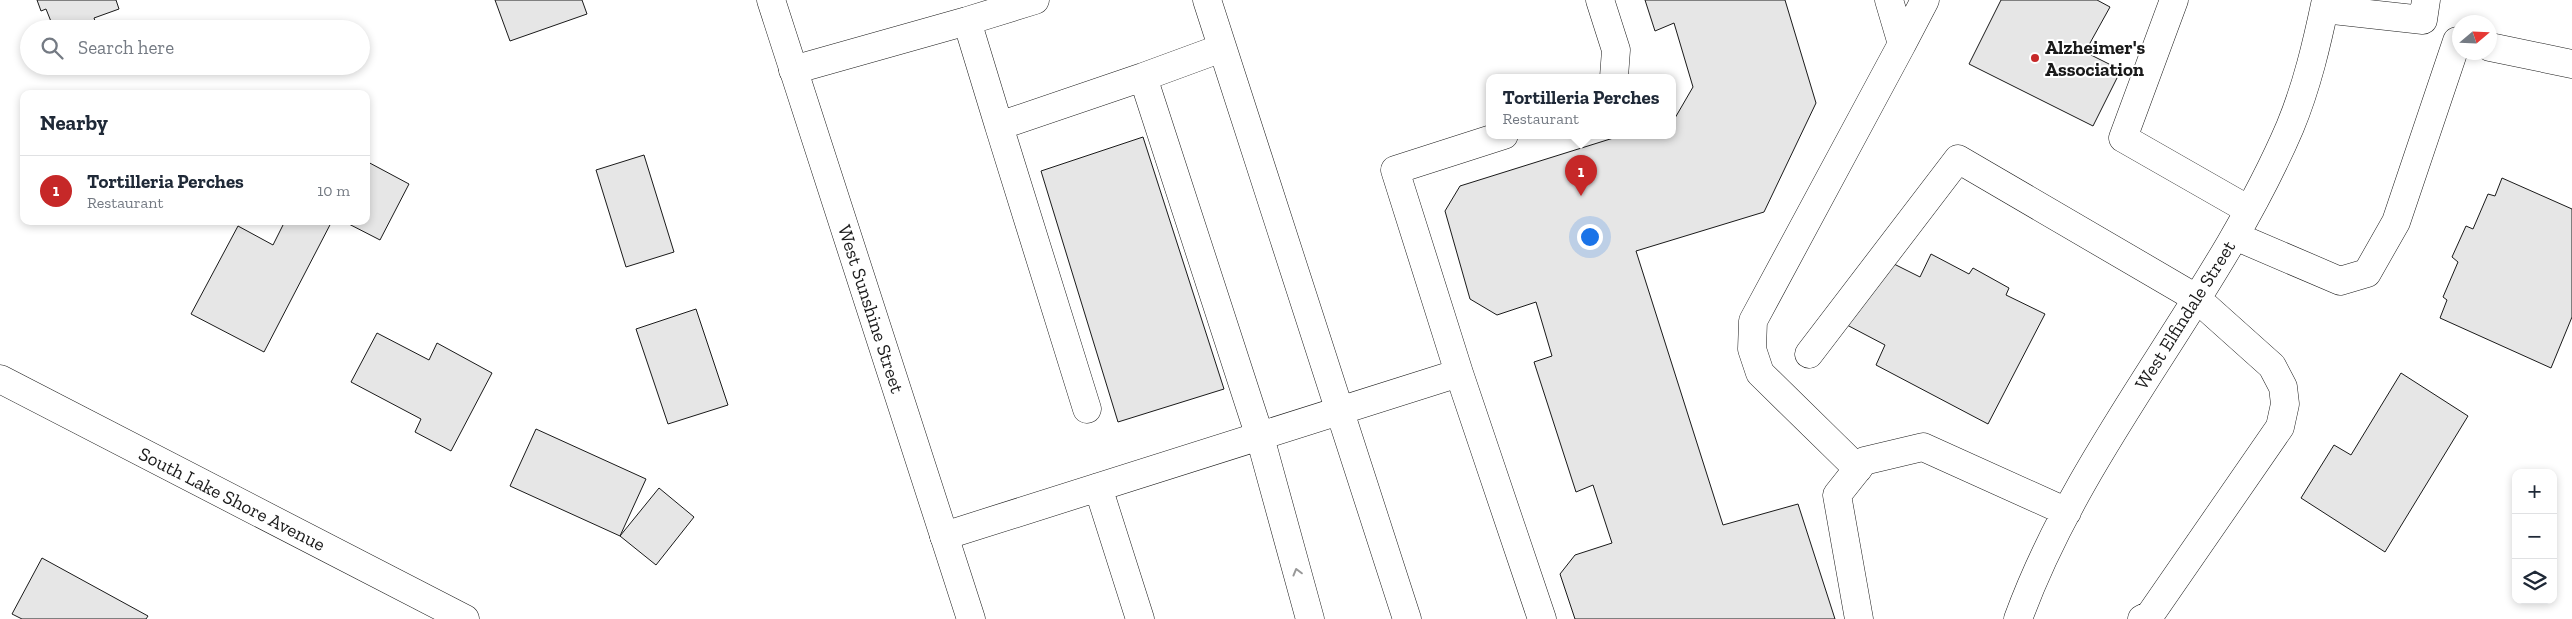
<!DOCTYPE html>
<html lang="en">
<head>
<meta charset="utf-8">
<style>
	body { margin:0; font-family:"Zilla Slab",serif; background:#f2f2f3; color:#1f2937 }
	.controls { position:absolute; right:15px; bottom:15px; display:grid; overflow:hidden; border-radius:10px; box-shadow:0 2px 8px #0003 }
	.controls button { width:45px; height:45px; display:grid; place-items:center; padding:0; border:0; border-bottom:1px solid #e0e1e3; background:#fff; color:#1f2937; font:25px sans-serif }
	.compass { position:absolute; left:2452px; top:15px; width:45px; height:45px; border-radius:50%; background:#fff; box-shadow:0 2px 8px #0003; rotate:71deg }
	.you { position:absolute; left:1589px; top:236px; width:18px; height:18px; margin:-12px; border:4px solid #fff; border-radius:50%; background:#1a73e8; box-shadow:0 0 0 8px #1a73e833 }
	.badge { display:grid; place-items:center; width:32px; height:32px; border-radius:50%; background:#c62828; color:#fff; font-size:16px; font-weight:700 }
	.pin { position:absolute; translate:-50% -41px; filter:drop-shadow(0 1px 2px #0008) }
	.pin::after { content:''; position:absolute; top:26px; width:18px; height:15px; background:inherit; clip-path:polygon(0 0,100% 0,50% 100%) }
	.popup { position:absolute; left:1486px; top:74px; width:190px; height:65px; box-sizing:border-box; display:grid; place-content:center; border-radius:10px; background:#fff; filter:drop-shadow(0 1px 4px #0005); font-size:16px; white-space:nowrap; color:#747a83 }
	.popup b { font-size:19px; color:#1f2937 }
	.popup::after { content:''; position:absolute; left:50%; top:100%; margin-left:-10px; border:10px solid transparent; border-top-color:#fff }
	.list { margin:0; padding:0; list-style:none }
	h2 { display:flex; justify-content:space-between; align-items:center; height:65px; margin:0; padding:0 20px; font-size:21px }
	h2 small { font-size:16px; font-weight:400; color:#747a83 }
	.list li { display:grid; grid-template-columns:32px 1fr auto; gap:15px; align-items:center; box-sizing:border-box; height:70px; padding:0 20px; border-top:1px solid #e0e1e3 }
	.list b { display:block; font-size:19px; white-space:nowrap }
	.list p { margin:0; font-size:16px; white-space:nowrap; color:#747a83 }
	.list em { font-size:16px; font-style:normal; color:#747a83 }
	.icon { flex:none; width:28px; height:28px; fill:none; stroke:currentColor; stroke-width:2; stroke-linecap:round; stroke-linejoin:round }
	.map { position:relative; flex:none; width:2572px; height:619px; overflow:hidden }
	.search { position:absolute; background:#fff; box-shadow:0 2px 8px #0003; left:20px; top:20px; width:350px; height:55px; display:flex; align-items:center; gap:12px; box-sizing:border-box; padding:0 18px; border-radius:28px; color:#747a83; font-size:19px }
	.panel { position:absolute; background:#fff; box-shadow:0 2px 8px #0003; left:20px; top:90px; width:350px; height:135px; border-radius:10px }
	.map>svg:first-child { display:block }
	.building { fill:#e6e6e6; stroke:#1a1a1a }
	.lines { fill:none; stroke-linecap:round; stroke-linejoin:round }
	.minor-casing { stroke:#1a1a1a; stroke-width:29 }
	.major-casing { stroke:#1a1a1a; stroke-width:29 }
	.minor { stroke:#fff; stroke-width:28 }
	.major { stroke:#fff; stroke-width:28 }
	.oneway { stroke:#989898 }
	.poi-dot { fill:#c62828; stroke:#fff; stroke-width:2 }
	.labels { text-anchor:middle; dominant-baseline:central; stroke-width:4; stroke-linejoin:round; paint-order:stroke }
	.poi-label { font-size:19px; font-weight:bold; fill:#1a1a1a; stroke:#fff; text-anchor:start }
	.street-label { font-size:19px; fill:#1a1a1a; stroke:#fff }
</style>
</head>
<body>
<div class="map">
<svg width="2572" height="619" viewBox="0 0 2572 619">
	<rect width="100%" height="100%" fill="#fff"/>
	<path class="building" d="M37 0H116L119 9 94 18 98 29H54L46 9 41 11Z
		M495 0H582L587 14 510 41Z
		M1645 0H1785L1816 103 1764 212 1636 251 1723 525 1798 504 1835 619H1575L1560 574 1575 555 1612 543 1593 485 1576 492 1534 362 1552 356 1536 302 1497 315 1470 299 1445 211 1460 186 1623 135H1672V119L1675 118 1693 87 1674 23 1655 31Z
		M2001 0H2097L2110 7 2085 52 2121 70 2093 126 1969 64Z
		M1143 137 1224 389 1118 422 1041 171Z
		M644 155 674 252 626 267 596 170Z
		M366 161 409 184 380 240 343 221H366Z
		M2502 178 2572 209V317L2551 368 2440 318 2447 300 2443 297 2458 262 2452 257 2466 226 2473 229 2488 194 2495 196Z
		M285 221H332L264 352 191 314 238 226 273 245Z
		M1931 254 1969 274 1973 268 2009 288 2006 295 2045 314 1988 424 1876 365 1885 345 1847 325 1882 258 1920 277Z
		M696 309 728 405 668 424 636 329Z
		M377 333 429 360 437 343 492 373 451 451 415 432 421 419 351 382Z
		M2401 373 2468 416 2385 552 2301 498 2334 445 2351 455Z
		M536 429 646 479 620 536 510 486Z
		M659 488 694 517 656 565 620 536Z
		M42 558 148 616 146 619H22L12 614Z"/>
	<g class="lines">
		<defs>
			<path id="minor" d="M1207 0 1407 619
				M1600 0 1616 50 1614 77
				M2174 0 2123 138 2249 210
				M2324 9 2423 20 2426 0
				M967 21 999 126 1143 77 1260 437 1310 619
				M1902 44 1925 0
				M2490 47 2572 64
				M793 70 967 21 1035 0
				M1143 77 1222 48
				M999 126 1087 409
				M1504 135 1395 170 1459 373 1542 619
				M2235 236 2340 281 2367 273 2396 222 2457 41
				M1809 354 1958 159 2196 298 2272 366 2283 387 2285 404 2280 427 2150 615 2142 619
				M0 379 465 619
				M1858 469 1760 373 1752 349 1753 321 1902 44 1889 0
				M1098 487 1140 619
				M944 536 1459 373
				M1859 619 1837 495 1864 461 1923 447 2067 512
				M2018 619C2083 441 2216 300 2290 127 2307 86 2317 43 2326 0"/>
			<path id="major" d="M771 0 971 619"/>
		</defs>
		<use href="#minor" class="minor-casing"/>
		<use href="#major" class="major-casing"/>
		<use href="#minor" class="minor"/>
		<use href="#major" class="major"/>
	</g>
	<defs><path id="oneway-chevron" d="M-2-3.5L2.5 0L-2 3.5" fill="none" stroke-width="1.6" stroke-linecap="round" stroke-linejoin="round" transform="scale(1.25)"/></defs>
	<use class="oneway" href="#oneway-chevron" transform="translate(1297 572) rotate(-105)"/>
	<circle class="poi-dot" cx="2035" cy="58" r="5"/>
	<g class="labels">
		<g class="poi-label">
			<text x="2045" y="47">Alzheimer's<tspan x="2045" dy="22">Association</tspan></text>
		</g>
		<g class="street-label">
			<text transform="translate(871 309) rotate(72)">West Sunshine Street</text>
			<text transform="translate(2185 315) rotate(-58)">West Elfindale Street</text>
			<text transform="translate(232 499) rotate(27)">South Lake Shore Avenue</text>
		</g>
	</g>
</svg>
<div class="controls">
<button>+</button>
<button>−</button>
<button><svg class="icon" aria-label="layers" viewBox="0 0 24 24"><path d="M12 4l9 5-9 5-9-5zM3 14l9 5 9-5"/></svg></button>
</div>
<svg class="compass" viewBox="-18 -18 36 36"><path d="M0-13l5 13h-10z" fill="#e53935"/><path d="M0 13l5-13h-10z" fill="#747a83"/></svg>
<div class="you"></div>
<div class="pin badge" style="left:1581px;top:196px">1</div>
<div class="popup"><b>Tortilleria Perches</b>Restaurant</div>
<div class="search"><svg class="icon" aria-label="search" viewBox="0 0 24 24"><circle cx="10" cy="10" r="6"/><path d="M15 15l6 6"/></svg>Search here</div>
<section class="panel">
<h2>Nearby<small></small></h2>
<ul class="list">
<li><span class="badge">1</span><div><b>Tortilleria Perches</b><p>Restaurant</p></div><em>10 m</em></li>
</ul>
</section>
</div>
</body>
</html>
